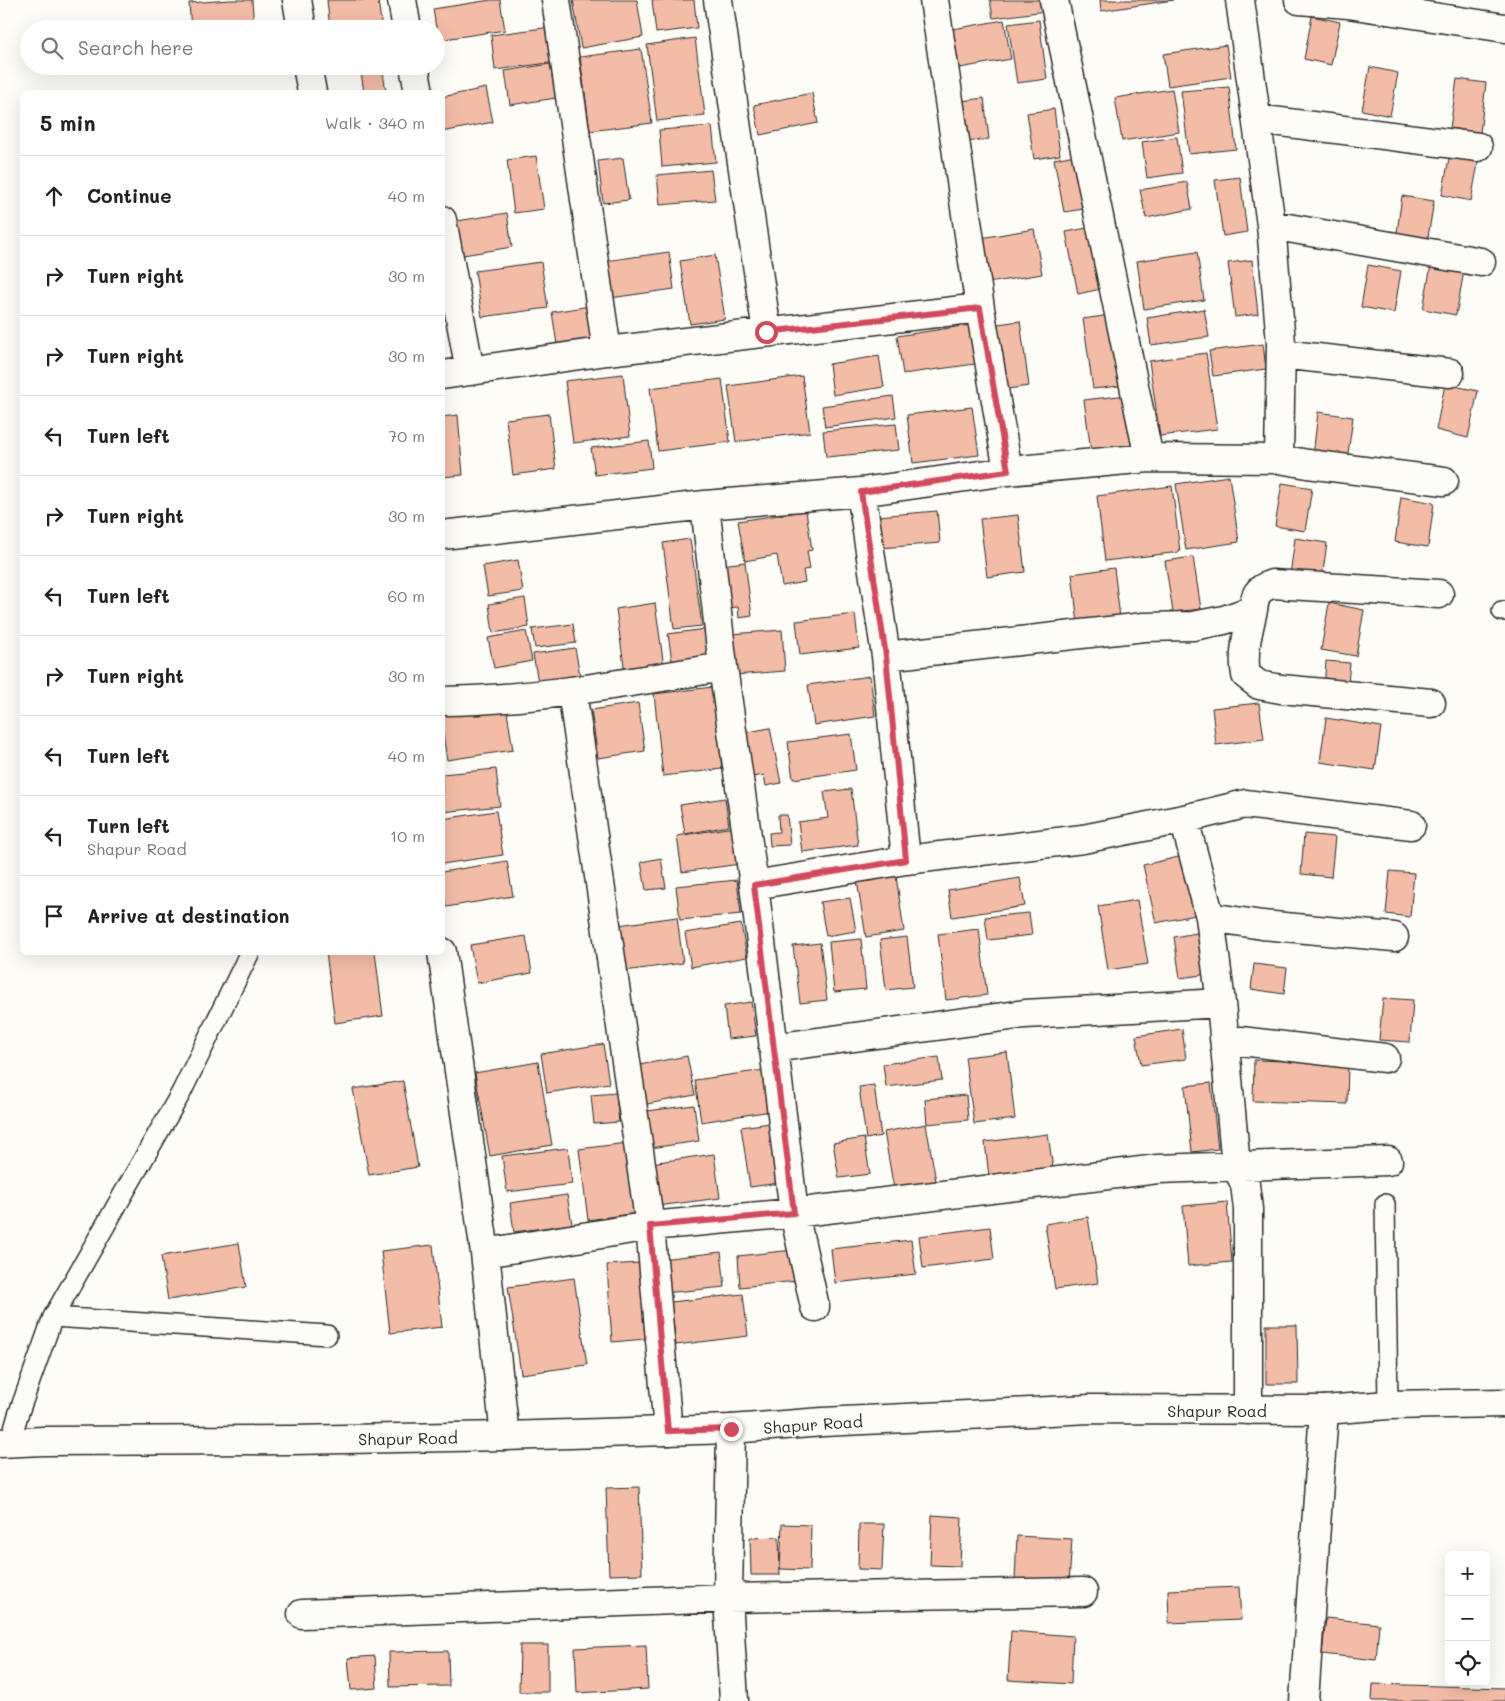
<!DOCTYPE html>
<html lang="en">
<head>
<meta charset="utf-8">
<style>
	body { margin:0; font-family:Mali,sans-serif; background:#f2f2f2; color:#222 }
	.controls { position:absolute; right:15px; bottom:15px; display:grid; overflow:hidden; border-radius:8px; box-shadow:0 5px 20px #0002 }
	.controls button { width:45px; height:45px; display:grid; place-items:center; padding:0; border:0; border-bottom:1px solid #e0e0e0; background:#fff; color:#222; font:25px sans-serif }
	.stop { position:absolute; width:15px; height:15px; margin:-11px; border:4px solid #d1495b; border-radius:50%; background:#fff }
	.stop.end { background:#d1495b; border-color:#fff; box-shadow:0 1px 5px #0008 }
	.list { margin:0; padding:0; list-style:none }
	h2 { display:flex; justify-content:space-between; align-items:center; height:65px; margin:0; padding:0 20px; font-size:21px }
	h2 small { font-size:16px; font-weight:400; color:#767676 }
	.list li { display:grid; grid-template-columns:32px 1fr auto; gap:15px; align-items:center; box-sizing:border-box; height:80px; padding:0 20px; border-top:1px solid #e0e0e0 }
	.list b { display:block; font-size:19px; white-space:nowrap }
	.list p { margin:0; font-size:16px; white-space:nowrap; color:#767676 }
	.list em { font-size:16px; font-style:normal; color:#767676 }
	.icon { flex:none; width:28px; height:28px; fill:none; stroke:currentColor; stroke-width:2; stroke-linecap:round; stroke-linejoin:round }
	.map { position:relative; flex:none; width:1505px; height:1701px; overflow:hidden }
	.search { position:absolute; background:#fff; box-shadow:0 5px 20px #0002; left:20px; top:20px; width:425px; height:55px; display:flex; align-items:center; gap:12px; box-sizing:border-box; padding:0 18px; border-radius:28px; color:#767676; font-size:19px }
	.panel { position:absolute; background:#fff; box-shadow:0 5px 20px #0002; left:20px; top:90px; width:425px; height:865px; border-radius:8px }
	.map>svg:first-child { display:block }
	.building { fill:#f3bca7; stroke:#2b2b2b }
	.lines { fill:none; stroke-linecap:round; stroke-linejoin:round }
	.lane-casing { stroke:#2b2b2b; stroke-width:22 }
	.street-casing { stroke:#2b2b2b; stroke-width:31 }
	.secondary-casing { stroke:#2b2b2b; stroke-width:31 }
	.lane { stroke:#fdfcf7; stroke-width:19 }
	.street { stroke:#fdfcf7; stroke-width:28 }
	.secondary { stroke:#fdfcf7; stroke-width:28 }
	.route { stroke:#d1495b; stroke-width:6 }
	.labels { text-anchor:middle; dominant-baseline:central; stroke-width:4; stroke-linejoin:round; paint-order:stroke }
	.street-label { font-size:16px; fill:#2b2b2b; stroke:#fdfcf7 }
</style>
</head>
<body>
<div class="map">
<svg width="1505" height="1701" viewBox="0 0 1505 1701">
	<rect width="100%" height="100%" fill="#fdfcf7"/>
	<filter id="ink" filterUnits="userSpaceOnUse"><feTurbulence type="fractalNoise" baseFrequency=".02" numOctaves="2"/><feDisplacementMap in="SourceGraphic" scale="10" xChannelSelector="R" yChannelSelector="G"/><feConvolveMatrix kernelMatrix="1 2 1 2 8 2 1 2 1" color-interpolation-filters="sRGB"/></filter>
	<g filter="url(#ink)">
		<path class="building" d="M230 0H252L254 29H191L189 3Z
			M327 0H378L382 29H330Z
			M491 0H500L505 30 438 40 433 9Z
			M573 0H637L643 37 581 48Z
			M652 0H694L697 28 656 33Z
			M990 0H1045L1046 11 993 18Z
			M1100 0H1173L1101 11Z
			M1312 16 1340 22 1331 65 1304 59Z
			M1004 20 1011 59 954 69 947 30Z
			M1039 20 1047 79 1017 83 1008 24Z
			M551 27 556 62 495 70 491 35Z
			M695 38 705 115 657 121 647 45Z
			M1226 45 1231 77 1168 86 1163 54Z
			M641 49 652 123 590 131 580 57Z
			M550 64 556 98 510 105 505 71Z
			M360 66H382L386 92H364Z
			M1370 67 1398 73 1390 116 1362 110Z
			M1457 79 1486 83 1480 133 1450 128Z
			M1229 87 1236 149 1189 154 1181 91Z
			M486 88 493 122 442 132V97Z
			M1172 89 1179 132 1122 141 1115 98Z
			M812 93 818 123 760 135 754 105Z
			M984 98 989 139 966 142 961 101Z
			M1054 109 1060 155 1034 159 1027 113Z
			M712 126 716 162 662 167 659 130Z
			M1177 137 1182 173 1147 178 1142 142Z
			M1450 153 1479 158 1471 201 1442 195Z
			M1075 155 1084 209 1064 212 1054 159Z
			M536 156 544 209 514 213 507 160Z
			M623 158 629 200 603 203 598 161Z
			M711 170 715 200 660 205 657 175Z
			M1240 177 1247 232 1223 236 1215 180Z
			M1187 182 1192 209 1146 218 1140 190Z
			M1402 196 1434 201 1427 243 1396 239Z
			M507 213 512 247 457 256 451 222Z
			M1098 226 1110 287 1078 294 1066 232Z
			M1034 229 1042 274 982 284 975 239Z
			M669 252 674 289 610 298 605 261Z
			M1197 252 1204 300 1144 309 1137 261Z
			M715 255 725 319 690 324 680 261Z
			M1252 260 1258 314 1235 317 1228 263Z
			M541 262 548 308 482 317 475 271Z
			M1368 265 1401 271 1394 313 1361 307Z
			M1431 265 1464 271 1456 315 1423 309Z
			M590 306 597 346 558 351 552 312Z
			M1204 309 1209 337 1151 345 1147 318Z
			M1117 314 1128 385 1093 389 1083 319Z
			M1020 321 1029 386 1000 390 990 325Z
			M969 325 975 364 903 374 897 336Z
			M1263 344 1266 369 1213 376 1209 351Z
			M1206 353 1217 429 1160 436 1149 361Z
			M879 356 884 387 833 395 829 364Z
			M623 374 630 436 573 443 565 381Z
			M802 376 810 432 736 442 728 386Z
			M722 379 730 442 658 451 650 388Z
			M1445 384 1478 391 1468 438 1436 430Z
			M1127 395 1133 447 1091 452 1084 400Z
			M893 396 896 417 825 427 822 406Z
			M972 407 979 455 913 463 907 415Z
			M1318 412 1353 417 1347 461 1313 456Z
			M549 414 556 469 513 475 506 419Z
			M458 415 463 475 442 477V417Z
			M896 424 899 450 826 457 823 431Z
			M649 441 652 468 595 475 591 448Z
			M1229 476 1239 542 1186 550 1176 484Z
			M1282 483 1312 488 1305 531 1275 526Z
			M1172 486 1180 552 1105 561 1097 496Z
			M1401 497 1434 503 1428 547 1395 542Z
			M806 511 812 550 807 551 810 569 803 570 805 582 782 586 777 555 745 561 738 521Z
			M937 511 940 543 881 548 878 516Z
			M1018 515 1025 572 987 577 980 519Z
			M1295 538 1327 543 1322 579 1290 575Z
			M690 539 702 626 674 629 663 543Z
			M1193 557 1201 609 1173 612 1165 561Z
			M518 560 523 591 488 596 483 566Z
			M745 562 752 616 739 618 738 607 727 608 721 565Z
			M1114 568 1121 626 1079 632 1072 574Z
			M525 598 529 627 493 633 489 604Z
			M655 603 664 667 625 673 616 609Z
			M1329 603 1364 610 1356 656 1321 650Z
			M855 614 859 648 800 655 796 621Z
			M573 624 576 643 535 648 532 629Z
			M713 628 718 662 673 668 668 634Z
			M782 630 785 671 735 675 731 634Z
			M526 631 532 661 494 668 488 638Z
			M575 648 580 675 538 682 533 654Z
			M1326 661 1350 663 1347 692 1324 689Z
			M870 676 875 716 814 725 808 685Z
			M713 687 722 769 663 776 654 694Z
			M638 703 645 751 598 758 591 710Z
			M1259 703 1264 739 1216 745 1212 708Z
			M506 706 513 750 447 760 442 728V715Z
			M1326 718 1381 727 1375 770 1320 762Z
			M770 728 781 783 766 786 764 775 752 777 743 733Z
			M851 734 856 770 793 779 788 742Z
			M496 769 500 806 442 812V774Z
			M851 789 858 845 802 852 798 822 828 818 824 792Z
			M725 798 729 826 685 834 680 805Z
			M496 811 503 855 442 864V819Z
			M778 815H787L790 845 770 846 769 833 779 832Z
			M734 827 740 864 682 872 677 836Z
			M1304 834 1335 837 1331 877 1301 874Z
			M1183 856 1195 915 1156 923 1143 865Z
			M661 858 666 888 646 890 641 862Z
			M507 861 513 896 446 907 442 884V872Z
			M895 869 904 931 866 937 856 874Z
			M1390 871 1414 873 1410 917 1386 914Z
			M1020 878 1025 906 952 917 948 890Z
			M737 880 741 914 680 920 676 886Z
			M850 898 856 931 826 936 820 902Z
			M1137 900 1148 964 1108 970 1098 906Z
			M1029 913 1032 935 988 940 985 917Z
			M677 917 683 963 617 972 611 926Z
			M741 924 747 957 691 967 685 933Z
			M979 929 987 995 946 1000 938 934Z
			M1202 932 1209 974 1180 978 1174 937Z
			M526 936 532 973 477 983 470 945Z
			M907 937 913 987 886 990 880 940Z
			M861 939 866 989 834 992 829 942Z
			M820 943 827 1000 800 1003 793 946Z
			M326 952H375L383 1016 335 1023Z
			M1254 964 1287 968 1284 994 1251 989Z
			M1383 998 1413 1000 1410 1042 1379 1040Z
			M751 1002 756 1036 728 1039 724 1006Z
			M1182 1029 1186 1059 1141 1065 1136 1036Z
			M603 1044 609 1083 547 1093 541 1054Z
			M1007 1052 1015 1119 974 1124 965 1057Z
			M687 1056 695 1095 647 1104 639 1065Z
			M939 1057 942 1080 886 1087 883 1064Z
			M1254 1060 1348 1063 1347 1104 1253 1101Z
			M538 1062 552 1145 490 1156 475 1073Z
			M764 1070 771 1111 701 1122 695 1080Z
			M403 1081 418 1167 369 1175 353 1089Z
			M1211 1083 1218 1149 1192 1152 1185 1086Z
			M874 1085 881 1136 866 1139 859 1087Z
			M616 1093 619 1122 594 1124 591 1095Z
			M966 1095 968 1120 927 1124 925 1099Z
			M694 1105 699 1141 644 1149 639 1112Z
			M770 1123 779 1183 750 1187 741 1127Z
			M926 1124 937 1187 895 1195 884 1132Z
			M1048 1134 1053 1169 989 1177 985 1142Z
			M864 1138 870 1174 839 1178 833 1143Z
			M627 1143 636 1213 588 1220 579 1149Z
			M568 1148 572 1184 507 1192 502 1156Z
			M714 1154 720 1198 657 1206 651 1163Z
			M567 1195 572 1224 514 1232 510 1203Z
			M1227 1202 1232 1262 1188 1266 1183 1206Z
			M1088 1217 1098 1283 1055 1289 1045 1224Z
			M990 1227 994 1259 923 1268 919 1236Z
			M911 1240 916 1274 835 1283 831 1249Z
			M239 1243 246 1287 168 1300 161 1256Z
			M433 1245 442 1327 390 1333 381 1251Z
			M793 1250 797 1281 740 1287 738 1256Z
			M721 1252 725 1287 664 1293 661 1259Z
			M640 1263 645 1339 612 1342 607 1265Z
			M574 1278 587 1365 521 1374 508 1287Z
			M743 1294 748 1336 676 1345 671 1302Z
			M1266 1325H1297L1298 1384H1266Z
			M639 1487 642 1574 609 1575 606 1488Z
			M932 1515 962 1517 960 1566 930 1565Z
			M782 1524 811 1525 810 1570 780 1569Z
			M859 1524H884L882 1570 858 1569Z
			M1017 1536 1072 1539 1069 1583 1015 1580Z
			M779 1537 780 1575H751L750 1538Z
			M1239 1587 1241 1620 1169 1623 1168 1590Z
			M1326 1618 1379 1624 1376 1660 1322 1654Z
			M1011 1631 1073 1636 1071 1684 1008 1680Z
			M520 1645H548V1692H519Z
			M646 1645 648 1689 577 1693 575 1648Z
			M448 1651 449 1686 390 1687 389 1652Z
			M375 1656 377 1688 351 1690 348 1658Z
			M1373 1684 1505 1688V1701H1372Z"/>
		<g class="lines">
			<defs>
				<path id="lane" d="M1502 611H1505
					M1385 1204 1388 1405
					M53 1317 181 1093 250 952
					M10 1443 18 1415 53 1317 327 1335"/>
				<path id="street" d="M297 0 302 29
					M402 0 407 29
					M556 0 607 351
					M718 0 767 332
					M934 0 980 308 1008 471
					M1054 0 1149 458
					M1240 0 1271 225 1281 343 1279 459
					M1299 0 1348 4 1505 28
					M307 66 312 92
					M414 66 419 92
					M1257 119 1478 147
					M442 220 470 371
					M1271 225 1481 262
					M1281 354 1450 373
					M442 375 607 351 980 308
					M861 492 886 656 906 860
					M705 505 723 667 754 885 794 1213 815 1307
					M442 535 705 505 861 492 1008 471 1149 458 1279 459 1308 464 1444 481
					M1253 610C1248 631 1242 654 1246 675L1259 685 1281 689 1431 703
					M886 656 1144 627 1193 626 1224 620 1253 610C1255 595 1257 589 1272 584L1439 594
					M572 691 650 1226 668 1431
					M442 701C537 700 630 682 723 667
					M1184 819 1210 917 1221 1003 1236 1166 1245 1184 1248 1209V1410
					M754 885 906 860 1083 839 1184 819 1245 804 1411 825
					M1210 917 1262 925 1394 937
					M442 952 485 1253 505 1436
					M1224 1039 1385 1058
					M773 1048 1025 1014 1221 1003
					M485 1253 650 1226 794 1213 1158 1169 1388 1161
					M731 1429 728 1598 734 1701
					M302 1614 728 1598 1083 1592
					M1304 1701 1324 1410"/>
				<path id="secondary" d="M0 1443 43 1441 292 1440 505 1436 731 1429 823 1422 1090 1409 1324 1410 1388 1405 1505 1403"/>
			</defs>
			<use href="#lane" class="lane-casing"/>
			<use href="#street" class="street-casing"/>
			<use href="#secondary" class="secondary-casing"/>
			<use href="#lane" class="lane"/>
			<use href="#street" class="street"/>
			<use href="#secondary" class="secondary"/>
		</g>
	</g>
	<g class="lines" filter="url(#ink)">
		<path class="route" d="M731 1429 668 1431 650 1226 794 1213 754 885 906 860 886 656 861 492 1008 471 980 308 766 332"/>
	</g>
	<g class="labels">
		<g class="street-label">
			<text x="1217" y="1410">Shapur Road</text>
			<text transform="translate(813 1424) rotate(-4)">Shapur Road</text>
			<text transform="translate(408 1438) rotate(-1)">Shapur Road</text>
		</g>
	</g>
</svg>
<div class="controls">
<button>+</button>
<button>−</button>
<button><svg class="icon" aria-label="locate" viewBox="0 0 24 24"><circle cx="12" cy="12" r="6"/><path d="M12 2v4M12 18v4M2 12h4M18 12h4"/></svg></button>
</div>
<div class="stop" style="left:766px;top:332px"></div>
<div class="stop end" style="left:731px;top:1429px"></div>
<div class="search"><svg class="icon" aria-label="search" viewBox="0 0 24 24"><circle cx="10" cy="10" r="6"/><path d="M15 15l6 6"/></svg>Search here</div>
<section class="panel">
<h2>5 min<small>Walk · 340 m</small></h2>
<ul class="list">
<li><svg class="icon" aria-label="ahead" viewBox="0 0 24 24"><path d="M12 20V5M6 11l6-6 6 6"/></svg><div><b>Continue</b></div><em>40 m</em></li>
<li><svg class="icon" aria-label="right" viewBox="0 0 24 24"><path d="M7 20v-9h11M14 6l5 5-5 5"/></svg><div><b>Turn right</b></div><em>30 m</em></li>
<li><svg class="icon" aria-label="right" viewBox="0 0 24 24"><path d="M7 20v-9h11M14 6l5 5-5 5"/></svg><div><b>Turn right</b></div><em>30 m</em></li>
<li><svg class="icon" aria-label="left" viewBox="0 0 24 24"><path d="M17 20v-9H6M10 6l-5 5 5 5"/></svg><div><b>Turn left</b></div><em>70 m</em></li>
<li><svg class="icon" aria-label="right" viewBox="0 0 24 24"><path d="M7 20v-9h11M14 6l5 5-5 5"/></svg><div><b>Turn right</b></div><em>30 m</em></li>
<li><svg class="icon" aria-label="left" viewBox="0 0 24 24"><path d="M17 20v-9H6M10 6l-5 5 5 5"/></svg><div><b>Turn left</b></div><em>60 m</em></li>
<li><svg class="icon" aria-label="right" viewBox="0 0 24 24"><path d="M7 20v-9h11M14 6l5 5-5 5"/></svg><div><b>Turn right</b></div><em>30 m</em></li>
<li><svg class="icon" aria-label="left" viewBox="0 0 24 24"><path d="M17 20v-9H6M10 6l-5 5 5 5"/></svg><div><b>Turn left</b></div><em>40 m</em></li>
<li><svg class="icon" aria-label="left" viewBox="0 0 24 24"><path d="M17 20v-9H6M10 6l-5 5 5 5"/></svg><div><b>Turn left</b><p>Shapur Road</p></div><em>10 m</em></li>
<li><svg class="icon" aria-label="arrive" viewBox="0 0 24 24"><path d="M6 21V4h12l-3 4 3 4H6"/></svg><div><b>Arrive at destination</b></div></li>
</ul>
</section>
</div>
</body>
</html>
